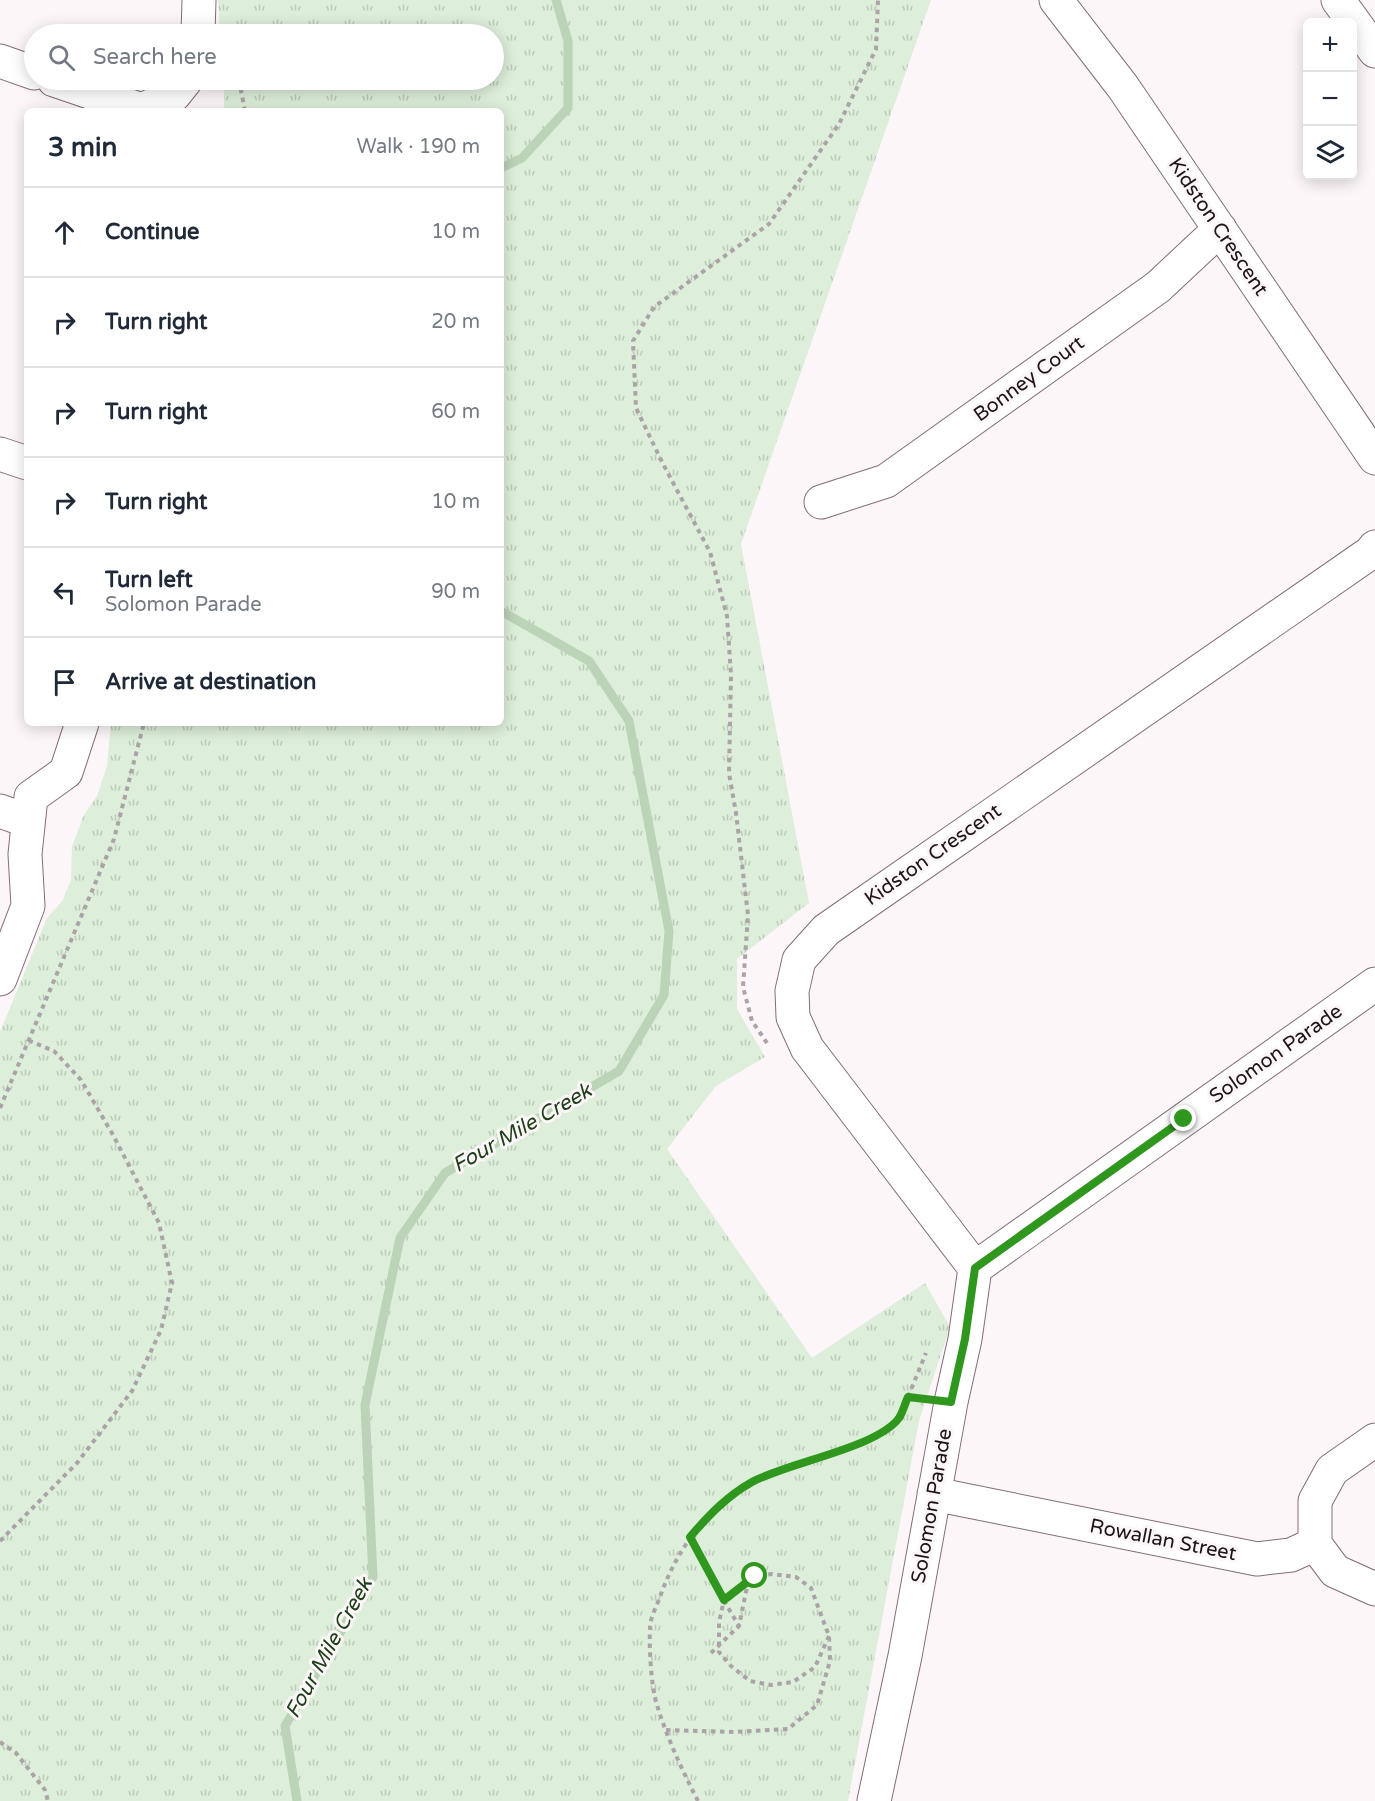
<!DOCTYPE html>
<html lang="en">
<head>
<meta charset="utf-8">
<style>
	body { margin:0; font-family:"Varela Round",sans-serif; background:#f2f2f3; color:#1f2937 }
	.controls { position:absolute; right:18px; top:18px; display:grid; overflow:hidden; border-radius:9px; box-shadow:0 3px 15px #0003 }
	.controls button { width:54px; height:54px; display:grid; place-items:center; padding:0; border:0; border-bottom:2px solid #e0e1e3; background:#fff; color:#1f2937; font:30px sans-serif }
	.stop { position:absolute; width:18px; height:18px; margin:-14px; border:4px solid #30971e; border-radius:50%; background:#fff }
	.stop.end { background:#30971e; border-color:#fff; box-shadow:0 2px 6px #0008 }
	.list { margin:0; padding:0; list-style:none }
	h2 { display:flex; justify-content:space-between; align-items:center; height:78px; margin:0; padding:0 24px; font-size:26px }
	h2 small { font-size:20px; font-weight:400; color:#747a83 }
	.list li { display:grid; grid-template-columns:39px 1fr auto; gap:18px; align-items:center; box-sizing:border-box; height:90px; padding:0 24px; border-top:2px solid #e0e1e3 }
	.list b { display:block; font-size:22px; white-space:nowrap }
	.list p { margin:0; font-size:20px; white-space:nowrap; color:#747a83 }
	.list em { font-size:20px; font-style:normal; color:#747a83 }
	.icon { flex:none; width:33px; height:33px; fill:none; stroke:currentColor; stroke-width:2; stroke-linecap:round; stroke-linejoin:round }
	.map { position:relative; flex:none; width:1375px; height:1801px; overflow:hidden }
	.search { position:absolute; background:#fff; box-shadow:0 3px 15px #0003; left:24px; top:24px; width:480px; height:66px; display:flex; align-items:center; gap:15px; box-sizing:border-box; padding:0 21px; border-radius:33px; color:#747a83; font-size:22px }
	.panel { position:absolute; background:#fff; box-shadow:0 3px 15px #0003; left:24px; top:108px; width:480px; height:618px; border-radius:9px }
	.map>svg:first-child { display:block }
	.park { fill:url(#park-tufts) }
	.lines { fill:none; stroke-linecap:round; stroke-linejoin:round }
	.stream { stroke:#bbd3b7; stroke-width:9 }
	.minor-casing { stroke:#856c79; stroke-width:35 }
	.path { stroke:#aba3a7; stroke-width:4; stroke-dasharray:4.5 4.5; stroke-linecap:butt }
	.minor { stroke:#fff; stroke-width:33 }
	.route { stroke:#30971e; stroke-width:8 }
	.labels { text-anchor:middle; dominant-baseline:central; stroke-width:6; stroke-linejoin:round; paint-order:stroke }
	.street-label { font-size:20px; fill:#1d1318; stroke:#fcf6f9 }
	.water-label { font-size:21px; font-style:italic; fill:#1d4018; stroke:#fcf6f9 }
</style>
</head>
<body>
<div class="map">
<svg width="1375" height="1801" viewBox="0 0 1375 1801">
	<defs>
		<pattern id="park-tufts" width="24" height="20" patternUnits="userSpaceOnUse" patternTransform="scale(1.5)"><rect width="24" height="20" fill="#ddeeda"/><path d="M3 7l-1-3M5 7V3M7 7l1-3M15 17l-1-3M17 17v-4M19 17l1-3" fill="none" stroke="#bdcbba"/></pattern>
	</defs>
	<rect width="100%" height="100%" fill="#fcf6f9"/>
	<path class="park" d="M218 0H931L741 544 809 903 737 959V1009L765 1057 716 1086 667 1149 812 1358 925 1283 950 1327 919 1421 848 1801H0V1032L47 918 63 900 71 880 72 846 84 815 97 796 107 766 111 723H501V111H224V80H494V34H220Z"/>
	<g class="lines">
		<path class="stream" d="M501 168 522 158 568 108V41L556 0
			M297 1801 285 1726 373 1577 365 1405 400 1238 445 1173 619 1071 664 995 669 931 629 721 589 661 501 611"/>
		<defs>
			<path id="minor" d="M1056 0 1123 87 1375 458
				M1338 0 1375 51
				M198 34 199 0
				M0 61 34 73
				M54 80 142 110 174 95 186 80
				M0 454 27 463
				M821 502 886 481 1158 287 1220 229
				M0 811 28 821
				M0 979 28 906 25 854 31 797 66 772 82 723
				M975 1268 807 1048 793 1017 792 991 799 960 826 930 1370 553 1375 547
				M934 1494 1257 1559 1291 1555 1315 1544
				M1315 1544V1501L1332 1470 1375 1440
				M1315 1544 1335 1571 1375 1589
				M874 1801 905 1656 951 1402 965 1339 975 1268 1375 984"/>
		</defs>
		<use href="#minor" class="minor-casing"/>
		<path class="path" d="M239 80 245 111
			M767 1043 752 1021 743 987 748 915 736 813 729 773 731 675 727 616 710 552 662 462 636 408 633 341 654 307 769 224 839 124 876 49 878 0
			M0 1108 114 839 144 723
			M908 1397 926 1353
			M690 1537 715 1586 739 1626 748 1582
			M0 1541 77 1463 132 1391 161 1330 172 1283 159 1223 113 1135 81 1080 54 1051 30 1041
			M711 1653 739 1626
			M666 1730 734 1732 788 1729 817 1705 830 1661 829 1636 811 1588 796 1577 772 1574 755 1576 724 1600 719 1622V1652L731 1666 750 1681 771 1685 793 1682 815 1667 829 1636
			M0 1742 16 1753 45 1790 48 1801
			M698 1801C682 1770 667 1738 657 1705 651 1687 649 1647 650 1628 650 1617 658 1604 661 1594 684 1532 723 1492 784 1468 814 1456 880 1445 899 1418 903 1412 905 1403 908 1397L920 1398"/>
		<use href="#minor" class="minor"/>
	</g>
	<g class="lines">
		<path class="route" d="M755 1576 724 1600 690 1537C709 1515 727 1496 752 1482 789 1462 877 1448 899 1418 903 1412 905 1403 908 1397L951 1402 965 1339 975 1268 1184 1119"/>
	</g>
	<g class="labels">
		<g class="street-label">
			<text transform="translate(1218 227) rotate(56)">Kidston Crescent</text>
			<text transform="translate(1029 379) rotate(-36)">Bonney Court</text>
			<text transform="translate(933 855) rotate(-35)">Kidston Crescent</text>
			<text transform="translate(1276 1054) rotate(-35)">Solomon Parade</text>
			<text transform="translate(932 1506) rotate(-80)">Solomon Parade</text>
			<text transform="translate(1163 1540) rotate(11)">Rowallan Street</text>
		</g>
		<g class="water-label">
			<text transform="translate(522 1128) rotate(-30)">Four Mile Creek</text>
			<text transform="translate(329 1648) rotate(-61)">Four Mile Creek</text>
		</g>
	</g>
</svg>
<div class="controls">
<button>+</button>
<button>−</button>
<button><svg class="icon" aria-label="layers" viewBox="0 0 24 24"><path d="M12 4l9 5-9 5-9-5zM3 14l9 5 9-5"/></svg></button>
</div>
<div class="stop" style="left:755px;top:1576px"></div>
<div class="stop end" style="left:1184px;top:1119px"></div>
<div class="search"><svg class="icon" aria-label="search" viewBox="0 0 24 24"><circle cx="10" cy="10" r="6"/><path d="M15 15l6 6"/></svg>Search here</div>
<section class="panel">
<h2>3 min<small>Walk · 190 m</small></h2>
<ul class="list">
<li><svg class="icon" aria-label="ahead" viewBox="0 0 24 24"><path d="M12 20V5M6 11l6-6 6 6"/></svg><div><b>Continue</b></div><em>10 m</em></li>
<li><svg class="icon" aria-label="right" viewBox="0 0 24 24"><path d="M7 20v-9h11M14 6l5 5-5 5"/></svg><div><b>Turn right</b></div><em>20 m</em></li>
<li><svg class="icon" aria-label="right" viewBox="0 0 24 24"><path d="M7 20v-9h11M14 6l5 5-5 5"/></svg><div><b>Turn right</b></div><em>60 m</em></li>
<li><svg class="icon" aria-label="right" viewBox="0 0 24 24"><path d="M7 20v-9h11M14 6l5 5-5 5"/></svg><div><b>Turn right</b></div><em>10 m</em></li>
<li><svg class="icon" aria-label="left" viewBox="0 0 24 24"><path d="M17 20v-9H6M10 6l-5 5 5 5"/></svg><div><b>Turn left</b><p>Solomon Parade</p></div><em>90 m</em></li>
<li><svg class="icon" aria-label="arrive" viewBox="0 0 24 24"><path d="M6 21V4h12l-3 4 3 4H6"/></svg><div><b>Arrive at destination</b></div></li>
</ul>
</section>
</div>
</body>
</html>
